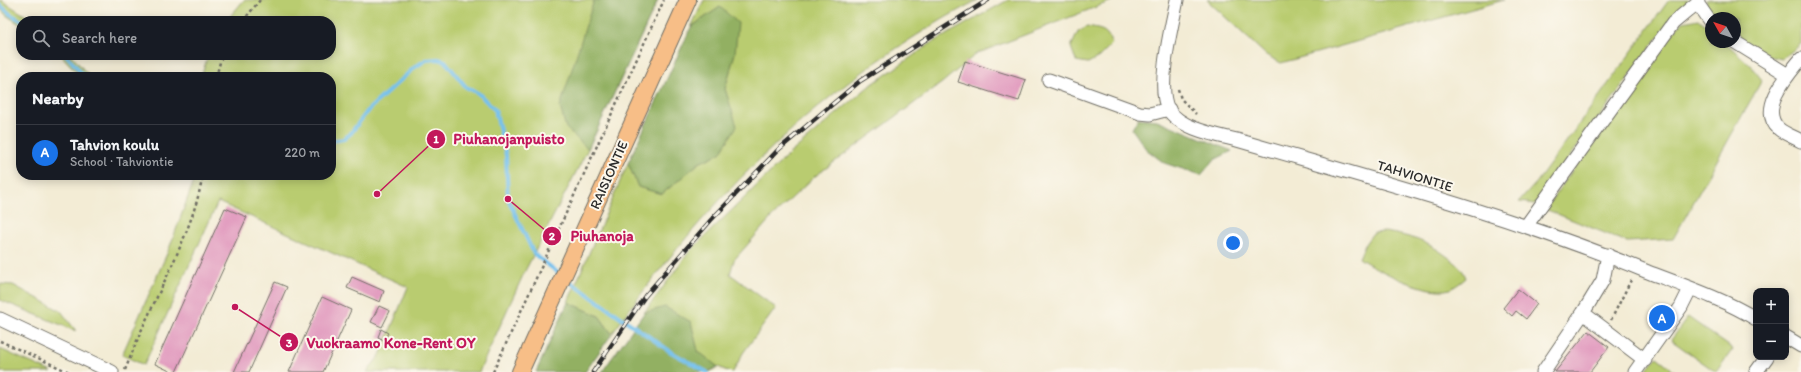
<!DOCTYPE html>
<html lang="en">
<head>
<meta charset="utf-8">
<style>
	body { margin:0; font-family:Itim,sans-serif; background:#242831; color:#f1f3f6 }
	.controls { position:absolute; right:12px; bottom:12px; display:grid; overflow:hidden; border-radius:8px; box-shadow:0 2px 10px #0003 }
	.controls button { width:36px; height:36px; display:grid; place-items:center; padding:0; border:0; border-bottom:1px solid #363941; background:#171b24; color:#f1f3f6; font:20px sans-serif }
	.compass { position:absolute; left:1705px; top:12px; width:36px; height:36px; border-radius:50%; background:#171b24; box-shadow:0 2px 10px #0003; rotate:310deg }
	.you { position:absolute; left:1233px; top:243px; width:14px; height:14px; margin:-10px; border:3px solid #fff; border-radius:50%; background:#1a73e8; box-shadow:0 0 0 6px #1a73e833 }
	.badge { display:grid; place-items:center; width:26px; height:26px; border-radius:50%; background:#1a73e8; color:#fff; font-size:13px; font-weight:700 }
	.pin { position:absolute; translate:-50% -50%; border:2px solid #fff; box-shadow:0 1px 4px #0006 }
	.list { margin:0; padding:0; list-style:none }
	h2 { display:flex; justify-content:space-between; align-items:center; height:52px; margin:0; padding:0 16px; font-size:17px }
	h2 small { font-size:13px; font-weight:400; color:#9ea1a6 }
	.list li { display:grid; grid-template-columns:26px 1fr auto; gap:12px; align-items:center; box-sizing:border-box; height:56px; padding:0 16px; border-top:1px solid #363941 }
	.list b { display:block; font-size:15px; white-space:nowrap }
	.list p { margin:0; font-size:13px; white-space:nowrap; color:#9ea1a6 }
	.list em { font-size:13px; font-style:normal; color:#9ea1a6 }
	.icon { flex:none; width:22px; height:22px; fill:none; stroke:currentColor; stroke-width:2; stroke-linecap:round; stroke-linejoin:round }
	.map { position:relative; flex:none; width:1801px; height:372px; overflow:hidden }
	.search { position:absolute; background:#171b24; box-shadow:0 2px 10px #0003; left:16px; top:16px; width:320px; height:44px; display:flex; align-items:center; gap:10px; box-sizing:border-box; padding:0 14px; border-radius:16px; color:#9ea1a6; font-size:15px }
	.panel { position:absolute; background:#171b24; box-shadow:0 2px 10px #0003; left:16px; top:72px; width:320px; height:108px; border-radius:16px }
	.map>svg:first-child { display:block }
	.green { fill:#b9cc70; stroke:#727c4e }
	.forest { fill:#92b062; stroke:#5e6e46 }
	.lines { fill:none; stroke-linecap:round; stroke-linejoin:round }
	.stream { stroke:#75c1ee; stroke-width:4 }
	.building { fill:#e095bc }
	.minor-casing { stroke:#716f66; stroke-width:15 }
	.major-casing { stroke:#716f66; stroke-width:18 }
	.path { stroke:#716f66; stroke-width:2.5; stroke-dasharray:3 3; stroke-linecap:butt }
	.minor { stroke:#fff; stroke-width:13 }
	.major { stroke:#f7be87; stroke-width:16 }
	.rail-casing { stroke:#2b2b2b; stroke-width:4.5 }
	.rail { stroke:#fbf7ec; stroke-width:3; stroke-dasharray:9; stroke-linecap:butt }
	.labels { text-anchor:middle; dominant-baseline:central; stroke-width:4; stroke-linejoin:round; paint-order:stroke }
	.street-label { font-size:14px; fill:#2b2b2b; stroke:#fbf7ec }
	.leader { fill:none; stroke:#c2185b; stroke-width:1.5 }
	.callout-dot { fill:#c2185b; stroke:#fbf7ec; stroke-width:1.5 }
	.mark-label { font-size:12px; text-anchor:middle; font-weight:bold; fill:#fff }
	.callout-label { font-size:15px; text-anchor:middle; font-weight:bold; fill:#c2185b; stroke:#fbf7ec; stroke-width:4; stroke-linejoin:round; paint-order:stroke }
</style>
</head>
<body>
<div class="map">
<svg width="1801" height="372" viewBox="0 0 1801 372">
	<rect width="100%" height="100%" fill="#fbf7ec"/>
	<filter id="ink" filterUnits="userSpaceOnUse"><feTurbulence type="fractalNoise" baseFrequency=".025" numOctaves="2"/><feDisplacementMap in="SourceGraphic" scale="8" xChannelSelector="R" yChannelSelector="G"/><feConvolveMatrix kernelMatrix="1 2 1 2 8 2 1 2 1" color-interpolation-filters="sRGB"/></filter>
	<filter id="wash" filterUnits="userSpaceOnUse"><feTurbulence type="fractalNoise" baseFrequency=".012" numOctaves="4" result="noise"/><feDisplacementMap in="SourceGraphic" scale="16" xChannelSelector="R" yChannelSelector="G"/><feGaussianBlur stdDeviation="0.9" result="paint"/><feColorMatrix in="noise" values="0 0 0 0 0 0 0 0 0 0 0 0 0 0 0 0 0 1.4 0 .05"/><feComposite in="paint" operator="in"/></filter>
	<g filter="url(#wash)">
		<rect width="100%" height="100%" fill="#f3ecd5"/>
		<path class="green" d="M0 0H1L34 21H21V25L6 15 0 9Z
			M244 0H658L588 149 524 273 479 372H367L380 355 408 287 218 202 144 365 122 355 169 249 196 175H331V77H201L208 55H331V21H226Z
			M704 0H978C950 14 923 31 897 48 784 123 690 223 612 334L599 316 568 302 628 163 638 187 662 194 699 163 720 153 736 126 725 89 735 53 720 7 691 27Z
			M1008 0H1114L976 54 943 82 814 177 771 218 734 260 730 274 776 308 743 353 733 372C724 372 702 358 698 350 694 342 693 330 691 322L644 313 689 252 788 155 868 87 930 44Z
			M1207 0H1504L1281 63 1266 55Z
			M1669 0H1689L1657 39 1535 204 1519 202 1537 182Z
			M1706 0H1801V44L1782 59 1760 54 1735 36V18H1717L1707 7Z
			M1699 19 1711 30V42H1725L1751 66 1762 80 1673 239 1627 242 1545 209 1662 45 1683 22Z
			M1087 27C1102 30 1107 29 1112 44L1099 57 1088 63 1076 61 1071 47 1078 32Z
			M61 55H71L90 77H81Z
			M1385 232C1410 236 1427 241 1448 257 1457 264 1462 267 1466 278 1460 283 1453 289 1445 290 1421 292 1379 271 1359 258L1365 244 1373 233Z
			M0 284 13 285 61 311 76 331 0 300Z
			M1688 317 1733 349 1716 372 1671 340Z
			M0 349 52 372H0Z
			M1657 357 1676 372H1645Z"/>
		<path class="forest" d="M594 0H658L588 149 566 128 560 107Z
			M720 7 738 23 735 53 725 89 737 126 720 153 699 163 662 194 638 187 628 163 691 27Z
			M1138 118 1157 120 1232 151 1214 160 1201 175 1164 163 1146 149 1132 129Z
			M568 302 599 316 612 334 585 372H536Z
			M665 307 691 322 698 351 718 367 708 372H602L644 313Z"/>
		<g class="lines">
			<path class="stream" d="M0 5 10 14 22 21
				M66 55 85 77
				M331 141 344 139 351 133 369 109 415 67 426 60 438 59 445 61 466 87 478 93 495 110 506 155 508 199 534 254 561 275
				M566 279 671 352 707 372"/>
		</g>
		<g id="blocks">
			<path class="building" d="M965 61 1026 80 1019 101 958 82Z
				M225 208 247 217 176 372H172L155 364Z
				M352 277 384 291 380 302 347 288Z
				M275 282 287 287 249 372H234Z
				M1518 289 1537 304 1526 319 1516 311 1512 316 1503 308Z
				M322 297 351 310 323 372H289Z
				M379 306 390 311 382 327 371 322Z
				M381 329 388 333 384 340 378 337Z
				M1588 331 1609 347 1590 372H1555Z"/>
		</g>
	</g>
	<g filter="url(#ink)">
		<use href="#blocks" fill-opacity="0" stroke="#716f66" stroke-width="1"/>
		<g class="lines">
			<defs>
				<path id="minor" d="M1177 0C1172 25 1156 87 1168 109 1180 129 1217 135 1237 140 1375 180 1515 217 1648 272 1682 285 1726 300 1756 319
					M1697 3 1711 23
					M1735 42 1788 75
					M1801 59C1788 75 1757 109 1779 129 1785 134 1794 137 1801 141
					M1049 80 1140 113 1150 114 1169 109
					M1526 226 1673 23 1697 3 1698 0
					M1583 313 1645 360
					M0 319 112 372
					M1786 337 1801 346
					M1543 372 1583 313 1603 280 1608 255
					M1635 372 1681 307 1690 289
					M1756 372 1767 357"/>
				<path id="major" d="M520 372 688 0"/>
			</defs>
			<use href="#minor" class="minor-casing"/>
			<use href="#major" class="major-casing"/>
			<path class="path" d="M243 21 260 0
				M216 77 222 55
				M1178 89 1181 99 1196 114
				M1611 320 1632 278
				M0 341 69 372
				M125 370C133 351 140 332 149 314 170 269 194 224 203 175
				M493 372 664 0"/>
			<use href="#minor" class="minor"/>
			<use href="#major" class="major"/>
			<defs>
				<path id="rail" d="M593 372 645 296 711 220 778 150 860 81 988 0"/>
			</defs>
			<use href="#rail" class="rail-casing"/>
			<use href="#rail" class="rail"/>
		</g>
	</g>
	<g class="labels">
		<g class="street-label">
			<text transform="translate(609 175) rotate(-66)">RAISIONTIE</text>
			<text transform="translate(1415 176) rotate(17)">TAHVIONTIE</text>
		</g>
	</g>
	<path class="leader" d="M377 194L436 139M508 199L552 236M235 307L289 342"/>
	<g class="callout-dot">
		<circle cx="377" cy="194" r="4"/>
		<circle cx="508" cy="199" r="4"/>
		<circle cx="235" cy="307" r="4"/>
		<circle cx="436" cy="139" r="10"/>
		<circle cx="552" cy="236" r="10"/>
		<circle cx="289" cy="342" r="10"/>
	</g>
	<g class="mark-label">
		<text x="436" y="143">1</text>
		<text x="552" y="240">2</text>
		<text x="289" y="347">3</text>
	</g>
	<g class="callout-label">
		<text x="509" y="144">Piuhanojanpuisto</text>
		<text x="602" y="241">Piuhanoja</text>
		<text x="391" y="348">Vuokraamo Kone-Rent OY</text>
	</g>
</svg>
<div class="controls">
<button>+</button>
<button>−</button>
</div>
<svg class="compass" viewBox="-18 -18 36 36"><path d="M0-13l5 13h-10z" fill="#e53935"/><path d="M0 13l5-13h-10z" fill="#9ea1a6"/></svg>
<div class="you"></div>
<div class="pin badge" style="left:1662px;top:318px">A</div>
<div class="search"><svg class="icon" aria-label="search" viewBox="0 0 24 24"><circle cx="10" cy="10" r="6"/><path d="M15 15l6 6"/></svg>Search here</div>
<section class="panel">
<h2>Nearby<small></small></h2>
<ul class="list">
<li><span class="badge">A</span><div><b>Tahvion koulu</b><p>School · Tahviontie</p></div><em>220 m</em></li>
</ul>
</section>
</div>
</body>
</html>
